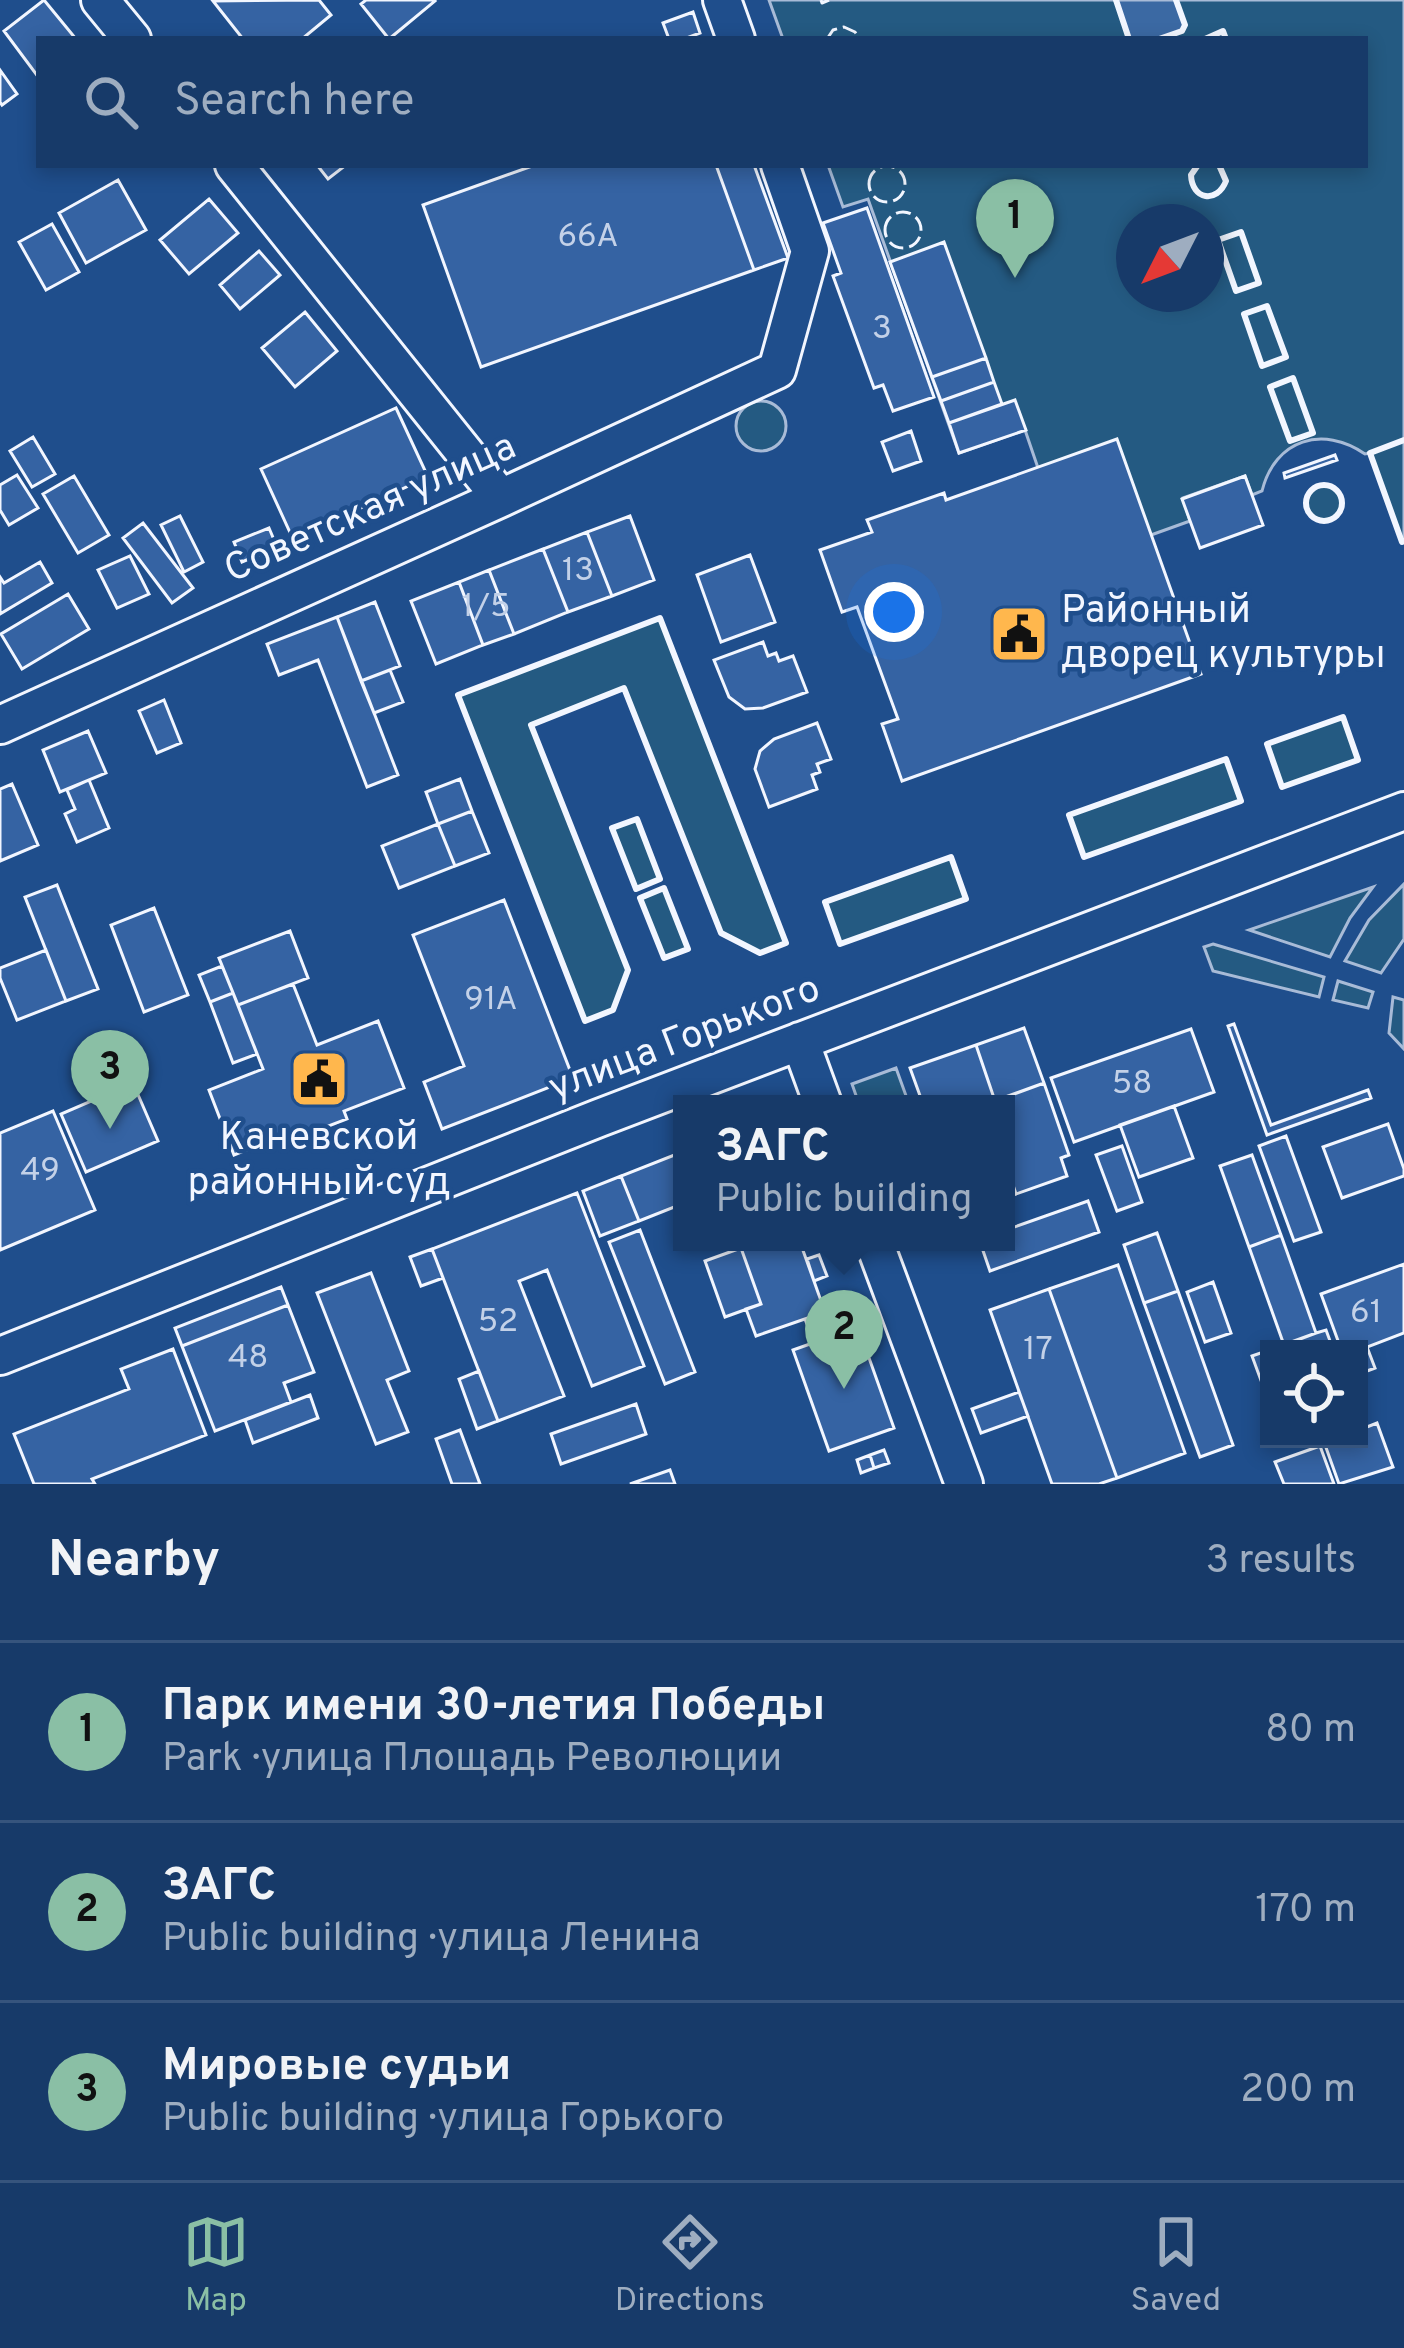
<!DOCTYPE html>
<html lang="en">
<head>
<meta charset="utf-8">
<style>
	body { margin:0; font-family:Overpass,sans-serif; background:#244571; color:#f1f3f6 }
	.controls { position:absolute; right:36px; bottom:36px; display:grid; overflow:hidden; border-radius:0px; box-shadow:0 6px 18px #0003 }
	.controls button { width:108px; height:108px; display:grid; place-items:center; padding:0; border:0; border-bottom:3px solid #36547d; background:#173a69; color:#f1f3f6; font:60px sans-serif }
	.compass { position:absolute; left:1116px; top:204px; width:108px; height:108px; border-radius:50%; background:#173a69; box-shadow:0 6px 18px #0003; rotate:228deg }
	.you { position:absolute; left:894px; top:612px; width:42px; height:42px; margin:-30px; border:9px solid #fff; border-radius:50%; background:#1a73e8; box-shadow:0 0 0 18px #1a73e833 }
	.badge { display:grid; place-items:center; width:78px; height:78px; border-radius:50%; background:#8abfa5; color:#111; font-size:39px; font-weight:700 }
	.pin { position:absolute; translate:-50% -99px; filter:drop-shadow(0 3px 6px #0008) }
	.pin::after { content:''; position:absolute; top:63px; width:42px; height:36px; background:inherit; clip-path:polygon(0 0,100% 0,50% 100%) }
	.popup { position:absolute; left:673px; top:1095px; width:342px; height:156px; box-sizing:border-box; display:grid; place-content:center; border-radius:0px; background:#173a69; filter:drop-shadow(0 3px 9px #0005); font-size:39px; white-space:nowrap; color:#9eadc0 }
	.popup b { font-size:45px; color:#f1f3f6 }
	.popup::after { content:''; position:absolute; left:50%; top:100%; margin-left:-24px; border:24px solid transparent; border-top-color:#173a69 }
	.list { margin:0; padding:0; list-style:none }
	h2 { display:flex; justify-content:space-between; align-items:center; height:156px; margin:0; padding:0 48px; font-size:51px }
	h2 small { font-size:39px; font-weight:400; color:#9eadc0 }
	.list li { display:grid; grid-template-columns:78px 1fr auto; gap:36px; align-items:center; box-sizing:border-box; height:180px; padding:0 48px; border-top:3px solid #36547d }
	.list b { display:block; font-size:45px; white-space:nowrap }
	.list p { margin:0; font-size:39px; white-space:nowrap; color:#9eadc0 }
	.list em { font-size:39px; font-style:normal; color:#9eadc0 }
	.icon { flex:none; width:66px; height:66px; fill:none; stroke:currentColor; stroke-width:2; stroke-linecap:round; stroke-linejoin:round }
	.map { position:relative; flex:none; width:1404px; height:1484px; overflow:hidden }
	.search { position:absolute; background:#173a69; box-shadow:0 6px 18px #0003; left:36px; right:36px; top:36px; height:132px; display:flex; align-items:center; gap:30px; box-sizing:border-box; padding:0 42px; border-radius:0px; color:#9eadc0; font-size:45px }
	.sheet { height:696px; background:#173a69 }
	nav { display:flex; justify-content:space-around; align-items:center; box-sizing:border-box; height:168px; border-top:3px solid #36547d; background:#173a69; font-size:33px; color:#9eadc0 }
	nav a { display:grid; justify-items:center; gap:6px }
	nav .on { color:#8abfa5 }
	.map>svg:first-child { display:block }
	.green { fill:#245a82; stroke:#a8bbd7; stroke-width:3; fill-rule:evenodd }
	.water { fill:#3b69a3; stroke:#a8bbd7; stroke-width:3 }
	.building { fill:#3563a3; stroke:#f2f6ff; stroke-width:3 }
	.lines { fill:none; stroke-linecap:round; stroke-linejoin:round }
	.minor-casing { stroke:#f2f6ff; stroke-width:42 }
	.minor { stroke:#1f4e8c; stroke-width:36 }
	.fence { stroke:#f2f6ff; stroke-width:3; stroke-dasharray:15 6; stroke-linecap:butt }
	.wall { stroke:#f2f6ff; stroke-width:6 }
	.labels { text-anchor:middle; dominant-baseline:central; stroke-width:9; stroke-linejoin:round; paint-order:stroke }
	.number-label { font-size:33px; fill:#c3d1e8 }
	.street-label { font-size:39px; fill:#f2f6ff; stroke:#1f4e8c }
	.poi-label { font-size:39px; fill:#f2f6ff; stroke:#1f4e8c; text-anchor:start }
</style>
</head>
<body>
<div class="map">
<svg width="1404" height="1484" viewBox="0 0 1404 1484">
	<rect width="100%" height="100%" fill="#1f4e8c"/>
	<path class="green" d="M769 0H1404V541L1402 542 1370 453 1365 454C1323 425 1275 439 1262 491L1252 495 1245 476 1183 498 1190 521 1151 535 1038 468 1025 430 959 453 868 199 843 207 828 165H1365V39H783ZM1134 222H1206V294H1134Z
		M736 426a25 25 0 1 1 50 0a25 25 0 1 1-50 0Z
		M1306 503a18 18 0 1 1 36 0a18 18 0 1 1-36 0Z
		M660 618 786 943 760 953 721 933 623 688 531 725 628 970 613 1010 585 1021 458 695Z
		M1343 717 1358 760 1282 787 1267 744Z
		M1226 759 1241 801 1084 857 1069 815Z
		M637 819 660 879 636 889 612 828Z
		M951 857 966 899 840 944 825 902Z
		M1404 884V939L1381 973 1345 961 1369 920Z
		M1373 887 1350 918 1330 957 1249 930Z
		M664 888 688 949 664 958 640 898Z
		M1213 944 1324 977 1319 997 1213 971 1204 947Z
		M1338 981 1373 992 1368 1008 1333 1000Z
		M1393 997 1404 1000V1049L1389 1033Z
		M896 1068 909 1104H859L852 1084Z"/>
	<path class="water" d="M1116 0H1176L1185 25 1183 31 1159 39H1129Z"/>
	<path class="building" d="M44 0 76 39H39V78L4 31Z
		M319 0 331 15 302 39H243L213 1Z
		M366 0H434L435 1 389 39 361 4Z
		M693 12 700 33 684 39H669L663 23Z
		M0 70 17 94 2 105 0 102Z
		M317 165H346L328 179Z
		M535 165H716L754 270 481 367 423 205Z
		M716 165H754L788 258 754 270Z
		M118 180 146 230 86 263 59 213Z
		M209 199 238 233 189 274 160 240Z
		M867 208 934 397 893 411 883 385 874 388 833 276 841 273 823 223Z
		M52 224 79 272 46 290 19 242Z
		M944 242 986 358 932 377 890 262Z
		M259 251 280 275 240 309 220 285Z
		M305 312 337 351 295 387 262 348Z
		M986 358 994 382 941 401 932 377Z
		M994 382 1002 404 949 423 941 401Z
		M1015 400 1026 430 959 453 949 423Z
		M396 408 428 477 293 539 261 469Z
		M911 431 921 461 893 471 882 442Z
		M33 437 55 474 32 487 10 451Z
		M1117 439 1201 674 902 781 882 724 898 719 857 607 842 612 820 550 872 532 867 520 944 493 946 500Z
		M1335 455 1337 460 1285 478 1284 473Z
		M17 475 38 508 9 525 0 510V485Z
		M74 476 109 535 78 553 43 494Z
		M1245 476 1263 525 1200 548 1182 499Z
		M180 516 203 562 184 572 161 525Z
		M630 516 654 580 612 596 587 532Z
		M143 523 193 588 172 603 123 538Z
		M269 528 277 547 242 562 234 542Z
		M587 532 612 596 568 612 543 549Z
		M543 549 568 612 514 634 489 570Z
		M750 555 775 622 721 642 697 575Z
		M130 556 149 594 117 608 98 570Z
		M40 562 52 583 0 614V577L4 583Z
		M489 570 514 634 483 645 459 582Z
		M459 582 483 645 436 664 411 601Z
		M68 594 89 629 22 669 1 634Z
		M375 602 400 666 361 681 337 617Z
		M337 617 398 775 367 787 318 660 279 675 267 644Z
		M763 642 768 656 776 653 779 661 793 656 807 692 763 708 745 709 729 697 714 660Z
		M390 670 403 702 374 713 361 681Z
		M164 700 181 743 157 753 139 711Z
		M817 723 831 759 817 764 820 772 812 775 817 789 769 807 755 769 760 751 774 739Z
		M88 731 106 773 60 792 43 750Z
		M460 779 472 811 438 824 426 792Z
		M89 780 109 828 77 842 65 814 75 809 67 790Z
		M12 784 38 845 0 861V789Z
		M472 811 489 853 455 866 438 824Z
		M438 824 455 866 399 888 382 846Z
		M57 885 98 989 66 1001 25 897Z
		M504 900 573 1078 442 1129 424 1082 464 1066 413 935Z
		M154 908 188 995 144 1012 111 925Z
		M290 931 308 978 238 1005 219 958Z
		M46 950 66 1001 17 1020 0 978V968Z
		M222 966 233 993 210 1002 199 975Z
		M293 984 317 1045 378 1021 404 1088 344 1111 347 1119 292 1140 289 1133 234 1155 209 1090 263 1069 238 1005Z
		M233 993 257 1054 233 1063 210 1002Z
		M1234 1024 1271 1125 1368 1090 1371 1098 1267 1135 1228 1026Z
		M1024 1028 1044 1083 995 1101 976 1045Z
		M1191 1029 1214 1092 1074 1142 1051 1078Z
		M976 1045 995 1101 986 1104H923L910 1068Z
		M133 1083 158 1141 86 1172 61 1114Z
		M1044 1083 1069 1155 1061 1158 1067 1176 1016 1194 1006 1166V1104H986Z
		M1174 1106 1193 1158 1139 1177 1120 1125Z
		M53 1111 95 1210 0 1250V1133Z
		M1388 1124 1404 1169V1176L1342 1198 1323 1147Z
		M1286 1136 1321 1232 1294 1241 1259 1146Z
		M1122 1146 1142 1202 1117 1211 1096 1155Z
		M682 1152V1204L639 1221 621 1176Z
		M1252 1155 1281 1235 1249 1247 1220 1166Z
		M1008 1170 1016 1194 1006 1198V1171Z
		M621 1176 639 1221 600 1236 583 1191Z
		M577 1193 644 1366 592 1386 547 1270 519 1281 564 1396 498 1421 432 1249Z
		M1088 1201 1099 1232 990 1271 980 1242H1006V1230Z
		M640 1230 695 1372 665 1384 609 1242Z
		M1157 1233 1178 1291 1144 1303 1124 1245Z
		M1281 1235 1316 1333 1284 1345 1249 1247Z
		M759 1242H800L825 1312 756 1336 746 1309 761 1304 741 1248Z
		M741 1248 761 1304 725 1317 705 1261Z
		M432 1249 443 1278 421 1286 410 1257Z
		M819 1255 827 1276 814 1281 807 1259Z
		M1404 1264V1333L1367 1347 1375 1368 1359 1374V1349H1341L1321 1294Z
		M1118 1265 1185 1453 1117 1478 1049 1289Z
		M371 1273 409 1371 387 1380 408 1432 376 1444 317 1293Z
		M1213 1282 1231 1333 1205 1342 1187 1292Z
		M281 1287 288 1305 182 1346 175 1328Z
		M1049 1289 1117 1478 1099 1484H1052L990 1310Z
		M1178 1291 1233 1445 1200 1457 1144 1303Z
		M288 1305 314 1372 284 1383 291 1402 215 1431 182 1346Z
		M858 1327 894 1428 829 1451 793 1350Z
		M1326 1330 1333 1349H1272L1316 1333Z
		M173 1349 206 1435 92 1479 95 1484H34L14 1434 129 1389 121 1369Z
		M1269 1350V1392L1266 1394 1252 1356Z
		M479 1371 498 1421 477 1429 459 1379Z
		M1019 1392 1028 1416 981 1433 972 1409Z
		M310 1395 318 1418 253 1443 245 1420Z
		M636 1404 646 1434 561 1464 551 1434Z
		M1377 1423 1393 1467 1339 1484 1324 1442 1333 1439H1359V1430Z
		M460 1430 480 1484H452L436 1439Z
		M1320 1446 1334 1484H1284L1275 1462Z
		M884 1450 889 1463 874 1468 870 1455Z
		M870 1455 874 1468 861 1473 857 1460Z
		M670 1470 675 1484H630Z"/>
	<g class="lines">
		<defs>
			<path id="minor" d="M100 0 132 39
				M722 0 736 39
				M234 165 501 498
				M0 725 501 498 777 370 810 251 780 165
				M800 1041 823 1104
				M874 1242 964 1484
				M0 1356 599 1118 1404 811"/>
		</defs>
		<use href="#minor" class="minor-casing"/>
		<use href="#minor" class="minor"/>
		<path class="fence" d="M821 0 822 3 829 0
			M827 39 833 30 844 27 855 32 860 39
			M869 184a18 18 0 1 1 36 0a18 18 0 1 1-36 0Z
			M885 230a18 18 0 1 1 36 0a18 18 0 1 1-36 0Z
			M805 1319 814 1343"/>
		<path class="wall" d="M1116 0 1129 39
			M1159 39 1182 31 1185 25 1176 0
			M1205 39 1223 31 1226 39
			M1198 165 1191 175C1192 200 1217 204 1226 181L1219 165
			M1241 232 1259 283 1236 291 1218 240Z
			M1267 306 1286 357 1262 366 1244 314Z
			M1293 378 1313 433 1290 441 1270 387Z
			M1404 440 1370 453 1402 542 1404 541
			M1306 503a18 18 0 1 1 36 0a18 18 0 1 1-36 0Z
			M660 618 786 943 760 953 721 933 624 688 531 725 628 970 613 1010 585 1021 458 695Z
			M1343 717 1358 760 1282 787 1267 744Z
			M1226 759 1241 801 1084 857 1069 815Z
			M637 819 660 879 636 889 612 828Z
			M951 857 966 899 840 944 825 902Z
			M664 888 688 949 664 958 640 898Z"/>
	</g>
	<defs>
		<symbol id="civic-square" viewBox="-11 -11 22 22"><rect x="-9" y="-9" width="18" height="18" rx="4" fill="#ffb74d" stroke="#1f4e8c"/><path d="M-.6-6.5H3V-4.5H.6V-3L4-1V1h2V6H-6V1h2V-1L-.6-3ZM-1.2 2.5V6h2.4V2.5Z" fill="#111"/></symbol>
	</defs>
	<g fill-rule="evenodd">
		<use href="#civic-square" x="986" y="601" width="66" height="66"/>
		<use href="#civic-square" x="286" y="1046" width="66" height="66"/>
	</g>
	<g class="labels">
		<g class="number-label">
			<text x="588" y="238">66А</text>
			<text x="882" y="330">3</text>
			<text x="578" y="572">13</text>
			<text x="486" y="608">1/5</text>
			<text x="491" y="1001">91А</text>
			<text x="1132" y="1085">58</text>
			<text x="40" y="1172">49</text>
			<text x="1366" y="1314">61</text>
			<text x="498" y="1323">52</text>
			<text x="1038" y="1351">17</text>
			<text x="248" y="1359">48</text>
		</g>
		<g class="street-label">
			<text transform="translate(371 510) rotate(-24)">Советская улица</text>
			<text transform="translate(685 1040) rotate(-21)">улица Горького</text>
		</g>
		<g class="poi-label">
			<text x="1061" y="612">Районный<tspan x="1061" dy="45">дворец культуры</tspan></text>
			<text x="319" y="1139" text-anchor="middle">Каневской<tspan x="319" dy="45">районный суд</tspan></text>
		</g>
	</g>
</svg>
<div class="controls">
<button><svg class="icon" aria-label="locate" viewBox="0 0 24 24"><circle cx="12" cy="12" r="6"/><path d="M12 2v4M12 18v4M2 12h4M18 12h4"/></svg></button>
</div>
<svg class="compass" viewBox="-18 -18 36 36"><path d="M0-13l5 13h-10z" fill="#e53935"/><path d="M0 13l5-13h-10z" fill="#9eadc0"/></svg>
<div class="you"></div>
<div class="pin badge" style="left:1015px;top:278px">1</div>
<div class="pin badge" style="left:844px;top:1389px">2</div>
<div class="popup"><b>ЗАГС</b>Public building</div>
<div class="pin badge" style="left:110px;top:1129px">3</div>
<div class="search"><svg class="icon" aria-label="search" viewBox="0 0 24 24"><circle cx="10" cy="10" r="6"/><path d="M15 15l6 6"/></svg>Search here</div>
</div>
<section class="sheet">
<h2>Nearby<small>3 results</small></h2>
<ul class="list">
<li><span class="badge">1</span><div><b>Парк имени 30-летия Победы</b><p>Park · улица Площадь Революции</p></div><em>80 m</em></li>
<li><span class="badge">2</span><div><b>ЗАГС</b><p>Public building · улица Ленина</p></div><em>170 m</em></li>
<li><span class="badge">3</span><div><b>Мировые судьи</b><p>Public building · улица Горького</p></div><em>200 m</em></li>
</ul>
</section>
<nav>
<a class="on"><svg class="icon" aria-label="map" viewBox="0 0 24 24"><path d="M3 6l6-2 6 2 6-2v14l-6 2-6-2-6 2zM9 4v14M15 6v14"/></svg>Map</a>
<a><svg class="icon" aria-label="directions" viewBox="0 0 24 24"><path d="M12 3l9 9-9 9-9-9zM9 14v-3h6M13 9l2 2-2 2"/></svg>Directions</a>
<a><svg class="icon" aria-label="saved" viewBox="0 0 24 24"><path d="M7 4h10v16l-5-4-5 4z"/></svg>Saved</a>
</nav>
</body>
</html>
